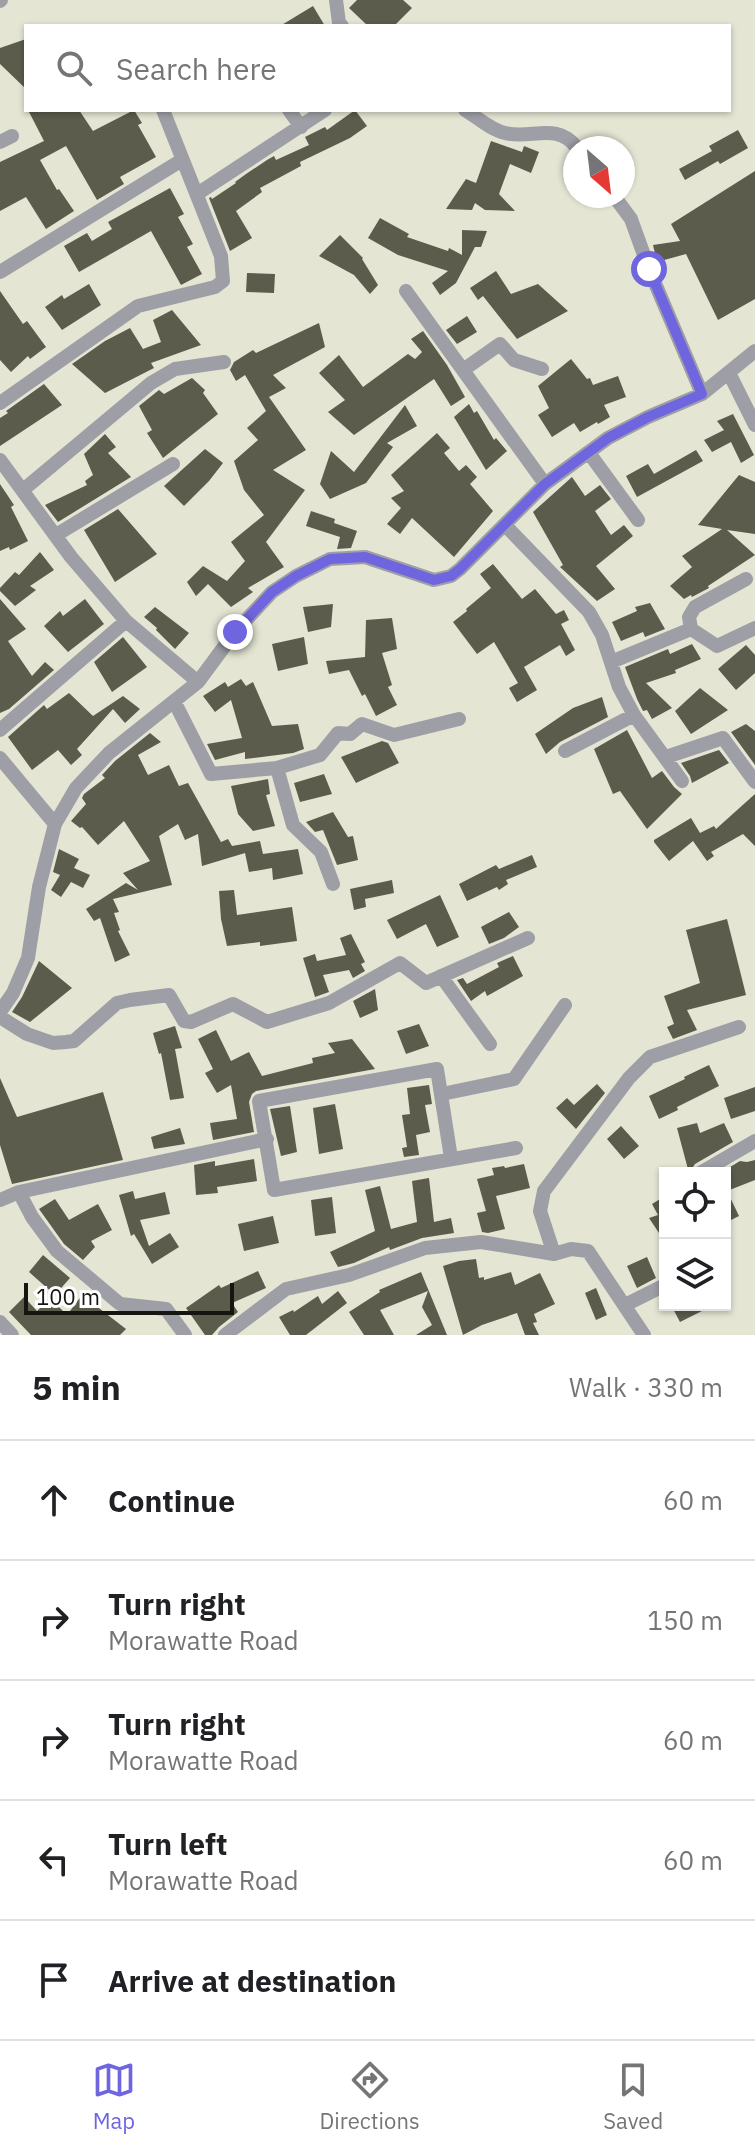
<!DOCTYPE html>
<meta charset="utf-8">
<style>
:root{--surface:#fff;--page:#f6f6f6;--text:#202124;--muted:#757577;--line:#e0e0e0;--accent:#6e65df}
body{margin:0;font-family:"IBM Plex Sans",sans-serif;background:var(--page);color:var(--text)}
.controls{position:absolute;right:24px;bottom:24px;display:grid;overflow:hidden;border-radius:0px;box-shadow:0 2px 6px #0004}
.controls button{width:72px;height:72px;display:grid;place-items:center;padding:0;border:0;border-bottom:2px solid var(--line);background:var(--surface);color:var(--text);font:40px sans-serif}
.compass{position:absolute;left:563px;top:136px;width:72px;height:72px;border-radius:50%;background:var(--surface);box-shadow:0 2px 6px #0004;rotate:152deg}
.scale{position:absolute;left:24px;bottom:20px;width:210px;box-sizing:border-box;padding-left:8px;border:4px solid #161610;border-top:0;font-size:22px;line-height:28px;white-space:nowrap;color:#161610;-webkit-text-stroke:6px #fff;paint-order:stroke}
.stop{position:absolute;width:24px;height:24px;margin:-18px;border:6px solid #6e65df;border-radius:50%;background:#fff}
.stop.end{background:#6e65df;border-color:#fff;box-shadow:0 2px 8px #0008}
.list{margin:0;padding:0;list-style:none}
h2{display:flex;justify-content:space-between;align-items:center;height:104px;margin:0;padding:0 32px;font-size:34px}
h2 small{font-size:26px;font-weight:400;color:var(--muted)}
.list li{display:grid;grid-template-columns:52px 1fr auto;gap:24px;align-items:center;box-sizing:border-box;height:120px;padding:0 32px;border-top:2px solid var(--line)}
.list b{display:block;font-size:30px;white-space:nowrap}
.list p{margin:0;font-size:26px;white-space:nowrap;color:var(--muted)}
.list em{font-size:26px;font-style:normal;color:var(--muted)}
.icon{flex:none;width:44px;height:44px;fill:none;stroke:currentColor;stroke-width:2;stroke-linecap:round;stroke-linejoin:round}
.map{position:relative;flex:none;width:755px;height:1335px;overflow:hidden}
.search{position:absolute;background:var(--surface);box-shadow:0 2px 6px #0004;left:24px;right:24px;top:24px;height:88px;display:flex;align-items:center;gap:20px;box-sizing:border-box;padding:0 28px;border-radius:0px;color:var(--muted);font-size:30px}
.sheet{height:704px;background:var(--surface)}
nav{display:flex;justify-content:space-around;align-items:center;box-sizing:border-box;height:112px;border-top:2px solid var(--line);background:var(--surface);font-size:22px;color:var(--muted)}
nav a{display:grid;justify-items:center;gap:4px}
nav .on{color:var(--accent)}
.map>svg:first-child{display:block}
.building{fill:#5b5c4c}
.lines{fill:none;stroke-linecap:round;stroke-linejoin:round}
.minor{stroke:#9e9ea6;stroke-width:14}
.route{stroke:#6e65df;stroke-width:10}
</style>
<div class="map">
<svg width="755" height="1335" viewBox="0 0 755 1335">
<rect width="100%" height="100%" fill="#e4e5d3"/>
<!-- building -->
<path class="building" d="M357,0H403L412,8L394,26H368L349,8Z
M313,6L325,26H280Z
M26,39V89L0,64V48Z
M28,110H79L93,131L134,110L142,123L138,125L156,157L120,177L124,184L97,200L66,146L40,160L57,190L59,189L74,211L46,229L26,197L0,211V162L44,141Z
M355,110L367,126L350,138L300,162L301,166L260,188L262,192L236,211L252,238L230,251L209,198L211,197L212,199L236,183L235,182L246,174L267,160L274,156L276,160L309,145L305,137L325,127L327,130Z
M738,130L748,148L720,164L718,161L685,180L679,169L712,151L709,146Z
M491,141L522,152L524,146L539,152L531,173L510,164L499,194L515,211L485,210L475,203L472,210L446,209L466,179L476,183Z
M755,171V299L718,320L686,254L657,262L653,245L680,241L671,224Z
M170,188L184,214L178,217L193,244L187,247L202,274L181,285L151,231L79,272L64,246L87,233L92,241L112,229L108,222Z
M380,218L409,234L407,237L448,251L449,248L462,255V230L487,231L481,247H475L456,283L440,295L432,283L448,271L398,255L368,238Z
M340,235L363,258L362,259L378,285L370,294L354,275L319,256Z
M496,271L511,294L538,284L568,311L517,339L483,296L478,300L470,288Z
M247,273L275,274L274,293L246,292Z
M89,284L101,305L62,330L45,307L62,295L64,299Z
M0,291L23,324L27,321L46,347L30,359L28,356L11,372L0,360Z
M172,310L201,345L151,363L154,368L105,393L72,364L105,341L130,328L143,349L161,342L153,320Z
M467,316L477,332L457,344L446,330Z
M319,323L325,347L273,375L286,388L269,397L306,450L273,470L305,490L266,542L284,567L248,588L253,592L231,607L208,584L196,596L187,582L203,566L227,581L245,561L231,542L264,515L244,490L234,461L258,440L247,428L266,411L245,375L236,381L230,370L234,362L253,350L256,353Z
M423,331L447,365L465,397L451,406L434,379L354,435L328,412L345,400L319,373L339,355L363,387L408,354L415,359L422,352L411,339Z
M571,359L587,379L590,378L593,385L618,376L626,397L604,405L610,417L598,424L597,422L580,432L574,423L552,437L538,415L549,408L538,386Z
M192,378L205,390L203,393L218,414L163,458L147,433L152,430L139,406L159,390L164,394Z
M44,384L62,405L0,446V418L8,413L6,411Z
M469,404L474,413L477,411L494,440L496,438L507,451L486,470L454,417Z
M405,405L417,426L387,443L393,447L366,483L330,499L320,484L331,451L354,472Z
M733,414L754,455L741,463L731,442L712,452L704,440L724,430L717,421Z
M437,433L450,448L444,453L459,471L466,465L477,477L470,484L493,511L454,557L412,518L400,534L387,524L401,508L391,498L404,491L391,475Z
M105,434L116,447L108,453L131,477L58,522L45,505L87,485L85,481L93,475L84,454Z
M205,449L223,463L209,481L184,506L164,486Z
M696,450L703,461L637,497L626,476L648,464L654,474Z
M739,475L755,482V534L727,530L755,555L708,586L709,588L692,597L691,595L684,599L670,586L692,567L682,556L722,529L698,525Z
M572,477L585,496L600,485L611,499L595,511L611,535L624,525L633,536L596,566L615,589L597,601L560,567L563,565L533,512Z
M0,484L14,505L11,507L28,541L10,550L9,547L0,551Z
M118,509L157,554L115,582L84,530Z
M311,511L335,519L334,523L357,531L351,548L337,549L340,537L306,526Z
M40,552L54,570L30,586L36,590L15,606L0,591V588L15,572L19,575Z
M493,564L522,599L535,589L556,614L564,610L569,620L561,624L575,650L566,656L560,645L524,667L537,690L517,702L509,688L518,683L494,642L477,654L453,622L467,611L466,609L491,588L480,574Z
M0,599L26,629L8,641L32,676L45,662L54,670L9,709L0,713Z
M85,599L104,624L68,652L44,626L60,611L63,616Z
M650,603L665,629L645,637L643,632L621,641L612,622L637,611L635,607Z
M333,604L331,627L308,632L303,607Z
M155,607L189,633L175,649L156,630L157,628L144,617Z
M392,618L397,649L382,653L392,685L388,687L397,705L376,716L365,694L362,696L349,670L329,674L326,661L365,657L366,620Z
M123,637L147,667L112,692L94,662Z
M304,637L308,664L278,671L272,644Z
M692,644L701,659L675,670L676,673L646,683L672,708L652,719L647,710L643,711L637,699L625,667L668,649L670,654Z
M746,645L755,655V673L736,690L718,669Z
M241,679L246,686L253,682L272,726L298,724L304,749L293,753L245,759V752L215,760L207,744L242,738L231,700L215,712L203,696L225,682L228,687Z
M700,688L728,710L691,734L675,711Z
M69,693L93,716L123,696L140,709L125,723L113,709L77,749L82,755L71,765L58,750L32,770L8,737L44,705L47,709Z
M602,697L608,717L560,742L546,754L535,734L573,708Z
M746,724L755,731V765L731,732Z
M627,730L652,778L662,771L674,787L682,794L647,829L620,791L613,794L594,749Z
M150,733L161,742L138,755L148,775L169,765L179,786L188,783L221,842L228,839L232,846L260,841L263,854L298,849L303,874L273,880L272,868L249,872L245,853L202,866L198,834L185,840L178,824L159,836L172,885L113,899L119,912L114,913L120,930L118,931L130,955L115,962L100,918L94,921L86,909L126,883L138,890L123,873L150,861L124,821L98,845L82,827L80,828L71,821L86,804L82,798L84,794L105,778L102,775L115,761Z
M382,741L388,743L399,763L356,783L341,757Z
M719,750L729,763L692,783L690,776L681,763Z
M324,774L332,794L300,802L294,783Z
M268,779L270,794L266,795L275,826L253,831L238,814L231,786Z
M755,794V846L743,834L711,852L714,856L707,861L693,841L669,861L654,842V840L691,818L700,833L714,826L716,829Z
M333,812L348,837L353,836L358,860L337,865L323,830L315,832L306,822Z
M59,849L79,859L74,868L90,875L83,888L71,882L61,897L51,890L60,875L53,872Z
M532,855L537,867L506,880L508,884L499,890L497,887L467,901L459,884L496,865L499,869Z
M392,880L394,893L365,899L366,907L354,910L350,889Z
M234,890L237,915L292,907L297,941L260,946V942L227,946L221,919L219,891Z
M440,895L459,937L437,947L426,924L397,939L387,920Z
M509,912L519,927L504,938L489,944L481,927Z
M727,919L746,995L687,1010L697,1030L673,1039L667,1027L674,1024L664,996L700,983L686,930Z
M351,934L365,962L361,964L365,971L353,978L349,970L323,975L329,992L315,997L303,958L315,954L317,961L346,955L340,938Z
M513,956L523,976L487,996L485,991L471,1001L457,980L463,978L467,984L499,967L497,963Z
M39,961L72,988L30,1022L12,1012L22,997Z
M375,989L378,1010L360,1018L353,1001Z
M419,1024L429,1046L406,1054L397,1031Z
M175,1026L182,1048L175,1049L184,1098L170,1100L161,1053L159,1054L153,1033Z
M216,1030L231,1061L249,1052L262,1076L313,1063L312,1058L335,1053L328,1043L352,1039L375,1069L256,1091L252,1094L249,1102L254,1132L213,1140L210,1123L237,1119L231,1085L217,1093L205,1073L213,1069L198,1039Z
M709,1065L719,1086L677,1107L678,1110L659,1119L649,1096L685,1079L684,1077Z
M0,1078L17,1117L103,1092L123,1160L12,1184L0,1145Z
M597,1084L605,1093L576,1129L556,1108L567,1098L574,1105Z
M429,1085L432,1104L425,1105L430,1132L416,1135L419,1155L404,1157L402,1148L407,1147L402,1115L410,1114L407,1088Z
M755,1087V1111L731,1119L724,1098Z
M335,1104L343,1149L319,1154L313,1108Z
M290,1106L297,1152L281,1156L270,1109Z
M697,1123L700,1133L724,1123L733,1142L695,1164L689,1173L677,1128Z
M621,1126L639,1146L624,1159L607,1139Z
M180,1128L185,1144L154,1149L151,1137Z
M254,1159L257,1181L217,1187L218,1193L196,1195L194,1165L215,1161V1166Z
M755,1160V1180L727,1191L739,1216L725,1223V1173H720L740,1161L747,1162Z
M524,1164L530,1188L496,1196L505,1229L488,1233L482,1232L477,1213L486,1211L477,1179L494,1175L492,1168L504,1166L505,1168Z
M429,1178L434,1222L451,1218L454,1233L422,1238L390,1250L389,1247L354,1263L338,1267L330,1252L375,1231L365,1190L380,1186L391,1229L417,1222L412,1181Z
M133,1191L135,1199L165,1192L170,1214L140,1220L149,1246L170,1233L179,1247L152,1264L134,1234L131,1236L119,1195Z
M665,1196V1242L649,1218L658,1215L652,1204Z
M332,1197L336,1233L315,1236L311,1200Z
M55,1199L69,1220L98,1204L112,1230L91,1241L95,1247L83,1260L64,1244L39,1209Z
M273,1216L279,1243L244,1251L238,1224Z
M43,1255L70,1278L55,1295L29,1272Z
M647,1257L656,1278L637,1288L627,1266Z
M476,1259L479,1278L484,1277V1280L511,1272L515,1285L540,1273L555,1304L534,1314L537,1322L533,1323L539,1335H525L517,1313L482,1325L463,1335L443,1266L459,1261Z
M258,1271L266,1288L232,1303L238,1312L219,1327L212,1335H205L186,1308L219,1285L221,1288Z
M421,1272L447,1335H416L432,1325L422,1307L428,1291L380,1310L394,1335H364L349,1312L380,1292L379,1290Z
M596,1288L607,1315L596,1320L585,1293Z
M338,1291L347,1303L306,1335H290L279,1317L293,1310L294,1312L318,1296L322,1304Z
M82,1295L126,1329L120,1335H31L9,1312L24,1297L37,1311L50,1298L67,1315Z
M671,1305H714L680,1322Z"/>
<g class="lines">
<!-- minor -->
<path class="minor" d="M336,0L339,23L342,26
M0,1L1,0
M289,110L301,127
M465,110C477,117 491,130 505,133C531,140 557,121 577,148
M0,142L12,136
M197,194L325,110
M614,196L631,219L649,269L702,394
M0,272L182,160
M406,291L545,484
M463,370L500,344L514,360L542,369
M729,373L755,425
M0,403L138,306L215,287L223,281L221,256L163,110
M589,453L638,520
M0,460L71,557L126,621L198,682
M23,490L151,383L175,369L224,362
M505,525L589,612L602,635L619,687L634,715L682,781
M56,535L173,464
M746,579L695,607L689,617L691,629L717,646L755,628
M611,662L691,629
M174,701L211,774L277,768L293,825L321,852L333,884
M0,730L126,621
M565,751L634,715
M666,757L723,738L755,782
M0,758L55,824
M277,768L320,755L338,733L350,734L362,724L394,735L459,719
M441,976L490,1044
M0,1012L13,993L28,958L39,887L55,824L76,788L109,753L198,682L235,632L272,592L296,576L330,559L365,557L434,580L451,576L460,569L545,484L608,438L648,417L702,394L755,351
M0,1017L27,1034L53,1043L66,1042L74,1041L117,1003L130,1000L169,995L184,1021L191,1022L233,1004L267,1022L329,1003L400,963L426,983L528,938
M442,1094L514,1079L565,1005
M451,1158L437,1069L259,1101L274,1190L516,1148
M700,1173L755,1141
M19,1192L32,1217L57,1251L120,1304L166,1309L185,1335
M0,1200L19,1192L267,1139
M554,1254L540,1211L544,1191L629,1078L650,1057L739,1027
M625,1305L665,1285
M0,1322L12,1335
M225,1335L286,1289L349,1275L425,1248L481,1242L554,1254L571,1249L588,1251L644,1335"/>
</g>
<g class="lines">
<!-- route -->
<path class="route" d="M235,632L272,592L296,576L330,559L365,557L434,580L451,576L460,569L545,484L608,438L648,417L702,394L649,269"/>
</g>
</svg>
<div class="controls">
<button><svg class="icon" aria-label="locate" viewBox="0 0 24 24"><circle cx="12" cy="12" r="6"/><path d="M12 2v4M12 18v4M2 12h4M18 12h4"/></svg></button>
<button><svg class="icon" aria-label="layers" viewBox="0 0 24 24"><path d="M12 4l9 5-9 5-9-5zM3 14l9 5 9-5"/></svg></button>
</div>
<svg class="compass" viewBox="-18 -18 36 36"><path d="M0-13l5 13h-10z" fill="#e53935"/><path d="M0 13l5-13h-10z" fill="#757577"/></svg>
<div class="scale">100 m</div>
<div class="stop" style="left:649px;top:269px"></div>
<div class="stop end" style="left:235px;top:632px"></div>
<div class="search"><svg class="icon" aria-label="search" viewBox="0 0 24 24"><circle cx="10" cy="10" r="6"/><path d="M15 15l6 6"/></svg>Search here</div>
</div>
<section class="sheet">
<h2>5 min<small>Walk · 330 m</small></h2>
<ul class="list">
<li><svg class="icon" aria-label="ahead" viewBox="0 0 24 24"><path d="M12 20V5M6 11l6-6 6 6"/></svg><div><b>Continue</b></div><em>60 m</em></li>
<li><svg class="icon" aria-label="right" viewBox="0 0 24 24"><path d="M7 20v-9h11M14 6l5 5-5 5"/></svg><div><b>Turn right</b><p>Morawatte Road</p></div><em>150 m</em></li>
<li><svg class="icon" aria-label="right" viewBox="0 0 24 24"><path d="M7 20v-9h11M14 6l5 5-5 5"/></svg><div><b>Turn right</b><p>Morawatte Road</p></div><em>60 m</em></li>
<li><svg class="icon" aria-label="left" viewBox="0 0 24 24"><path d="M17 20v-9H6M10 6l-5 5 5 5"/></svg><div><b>Turn left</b><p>Morawatte Road</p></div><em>60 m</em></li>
<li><svg class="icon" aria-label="arrive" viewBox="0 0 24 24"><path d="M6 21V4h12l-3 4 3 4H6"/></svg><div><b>Arrive at destination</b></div></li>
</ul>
</section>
<nav>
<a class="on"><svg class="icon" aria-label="map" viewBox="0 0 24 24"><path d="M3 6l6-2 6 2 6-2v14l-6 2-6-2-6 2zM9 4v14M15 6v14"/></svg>Map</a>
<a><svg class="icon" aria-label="directions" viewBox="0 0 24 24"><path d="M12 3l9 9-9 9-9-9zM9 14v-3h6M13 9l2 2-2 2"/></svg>Directions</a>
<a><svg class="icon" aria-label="saved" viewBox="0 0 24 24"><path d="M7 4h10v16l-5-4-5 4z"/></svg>Saved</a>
</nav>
